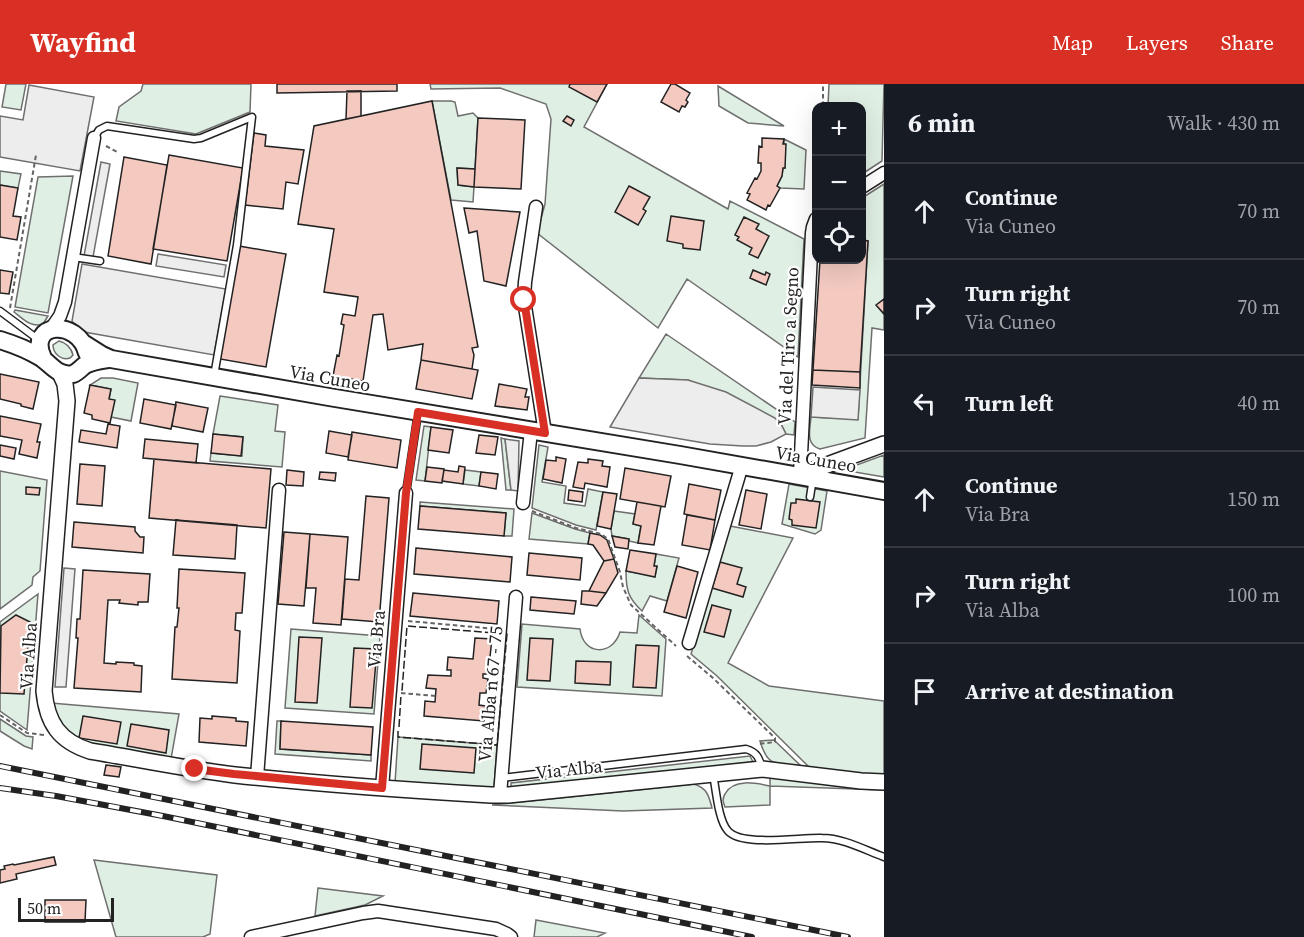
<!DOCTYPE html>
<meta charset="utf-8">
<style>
:root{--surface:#171b24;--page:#20242c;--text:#f1f3f6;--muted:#9ea1a6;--line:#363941;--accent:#d93025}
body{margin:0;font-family:"Source Serif 4",serif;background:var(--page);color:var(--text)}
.controls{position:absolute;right:18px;top:18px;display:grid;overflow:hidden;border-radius:12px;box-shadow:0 6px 24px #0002}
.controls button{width:54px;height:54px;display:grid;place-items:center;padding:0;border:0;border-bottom:2px solid var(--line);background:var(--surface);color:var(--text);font:30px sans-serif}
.scale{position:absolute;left:18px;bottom:15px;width:96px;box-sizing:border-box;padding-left:6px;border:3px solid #222;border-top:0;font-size:16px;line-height:21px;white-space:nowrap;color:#222;-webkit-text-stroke:4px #fff;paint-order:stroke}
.stop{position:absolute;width:18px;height:18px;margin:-14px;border:4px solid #d93025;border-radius:50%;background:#fff}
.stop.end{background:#d93025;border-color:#fff;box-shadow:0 2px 6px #0008}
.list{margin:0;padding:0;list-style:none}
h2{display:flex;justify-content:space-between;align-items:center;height:78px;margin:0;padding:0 24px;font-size:26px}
h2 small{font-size:20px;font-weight:400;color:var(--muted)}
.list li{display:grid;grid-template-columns:39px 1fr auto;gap:18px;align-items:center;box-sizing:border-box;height:96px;padding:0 24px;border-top:2px solid var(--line)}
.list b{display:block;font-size:22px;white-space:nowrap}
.list p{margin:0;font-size:20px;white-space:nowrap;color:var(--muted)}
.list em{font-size:20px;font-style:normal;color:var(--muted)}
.icon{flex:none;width:33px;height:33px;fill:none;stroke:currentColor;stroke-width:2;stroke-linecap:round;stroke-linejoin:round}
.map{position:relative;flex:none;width:884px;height:853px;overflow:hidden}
header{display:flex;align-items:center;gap:36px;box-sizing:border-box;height:84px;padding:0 30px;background:var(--accent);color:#fff}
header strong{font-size:28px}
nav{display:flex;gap:33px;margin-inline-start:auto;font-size:21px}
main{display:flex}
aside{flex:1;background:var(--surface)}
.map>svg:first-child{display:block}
.green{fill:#e0efe3;stroke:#6f6f6f;stroke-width:1.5}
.parking{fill:#ededed;stroke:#6f6f6f;stroke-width:1.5}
.building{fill:#f3c9c0;stroke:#222;stroke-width:1.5}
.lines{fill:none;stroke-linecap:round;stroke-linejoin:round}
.service-casing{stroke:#222;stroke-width:9}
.minor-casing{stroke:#222;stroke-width:15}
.tertiary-casing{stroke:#222;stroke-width:18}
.secondary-casing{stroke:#222;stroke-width:20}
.path{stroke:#646464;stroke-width:2;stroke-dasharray:4.5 3;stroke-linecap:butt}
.service{stroke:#fff;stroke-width:6}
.minor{stroke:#fff;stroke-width:12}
.tertiary{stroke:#fff;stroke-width:15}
.secondary{stroke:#fff;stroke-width:16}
.rail-casing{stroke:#222;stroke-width:6}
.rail{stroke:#fff;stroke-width:4;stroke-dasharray:11;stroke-linecap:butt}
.fence{stroke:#222;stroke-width:1.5;stroke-dasharray:8 3;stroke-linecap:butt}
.route{stroke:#d93025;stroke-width:8}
.labels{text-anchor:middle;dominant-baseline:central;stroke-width:4.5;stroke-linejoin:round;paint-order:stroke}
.street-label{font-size:18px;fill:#222;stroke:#fff}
</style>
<header>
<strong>Wayfind</strong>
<nav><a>Map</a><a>Layers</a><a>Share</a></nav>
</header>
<main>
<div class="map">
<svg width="884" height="853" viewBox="0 0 884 853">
<rect width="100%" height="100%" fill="#fff"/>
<!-- green -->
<path class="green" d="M6,0H26L21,26L2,23Z
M143,0H251L250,28L196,50L116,37L119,23L141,7Z
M430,0H607L584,43L728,125L730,117L804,155L798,273L687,195L658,244L537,149L545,120L551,35L546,20L500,4L431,5Z
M829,0H884L882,77L862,90V22H828Z
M718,2L784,42L748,39L719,22Z
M432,17H451L455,18L458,32L473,29L478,34L475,85L457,84L458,101L474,103L473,118L451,116Z
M784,55L806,66L804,105L780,104L777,102L782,92L783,84H785Z
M0,87L21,90L18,104L0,101Z
M73,92L48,229L15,223L38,93Z
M884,100V246L872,244L865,354L820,365C805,360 810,346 811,333L858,335L868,157L862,156V114Z
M15,226L48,232L43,240C31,244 23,235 14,228Z
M666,250L795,338L794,351L786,350L782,342L688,296L639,294Z
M59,257C67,259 71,263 73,271L70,274C62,277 53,270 53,261Z
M101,294H113L138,299L131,337L111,333L109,315L111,305L90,301Z
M220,312L278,321L275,347L285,348L282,383L210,377L211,369L242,372L243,353L213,350Z
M424,342L431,343L425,397L416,396Z
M501,354L505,355L511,406H506Z
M539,361L548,363L542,398L566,402L564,419L585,422L588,405L603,408L596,446L576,441L532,424Z
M884,371V393L843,386Z
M465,386L481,388L479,402L463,400Z
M0,387L47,396L40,487L33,493L32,501L0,525Z
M789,400L827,407L821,446L815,450L782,440Z
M420,418L514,425L512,452H504L506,429L420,422Z
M614,427L635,430L633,440L641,442L638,459L629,457V455L612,452L611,445Z
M532,429L575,445L590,449L588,460L529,455Z
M730,442L793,454L728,579L769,602L884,617V690H862L809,683L717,592L691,570Z
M656,470L679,474L667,517L650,512L642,527C628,514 626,506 626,487L655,492L657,483L654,482Z
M38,510L27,646L0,627V538Z
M639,531L666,555L662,612L517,603L522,540L580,545C583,571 612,573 620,548L637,549Z
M291,545L380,552L374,630L285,624Z
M51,619L179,630L171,675L88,660L64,646Z
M0,635L26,652L33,653L32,665L24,662L0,647Z
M277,637H281L280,665L371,671V677L275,670Z
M398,653L497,661L494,704L395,699Z
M774,656L801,682C776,679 768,684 760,657Z
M750,672L753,678L511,704V699Z
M770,692L786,694L884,706L770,702V721L725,723C723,718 722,715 725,710C733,694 756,699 770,702Z
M694,700C707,704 709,712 712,724L623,727L492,721Z
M94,776L217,791L210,850L203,853H116Z
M318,804L383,812L365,821L315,832Z
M536,836L605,849L597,853H534Z"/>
<!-- parking -->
<path class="parking" d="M29,1L94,13L80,87L0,73V32L23,36Z
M101,78L110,80L93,173L84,172Z
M158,170L226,181L224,193L156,182Z
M82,180L226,205L214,271L84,248L76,242L72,237Z
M639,294L688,296L726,308L775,334L782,342L786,350L771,358L756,362H743L710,360L610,343Z
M813,303L860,306L858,336L811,333Z
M505,355L519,357L518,407L511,406Z
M64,484L75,485L66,603H55Z"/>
<!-- building -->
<path class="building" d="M277,0H397V7L277,9Z
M570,0H607L597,18L569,3Z
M671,0H675L690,9L686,16L688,18L685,23L682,22L679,28L661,18Z
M347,7H361V32L346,35Z
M432,17L478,263L472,264L474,271L472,285L421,276L423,260L388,266L383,230L373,231L363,297L333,292L337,271L339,272L344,241L341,240L343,230L355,232L358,213L324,208L334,145L298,140L314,42Z
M567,32L574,36L571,42L563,37Z
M478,34L525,36L521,105L474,103Z
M254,49L266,51L265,62L304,66L298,100L286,98L283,125L245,121Z
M762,54L784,55L783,60H786L785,84H783L782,92L777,102L780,104L770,122L768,121L766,126L747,116L750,110L747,109L755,94L757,95L761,87V79H758L759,62L762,63Z
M169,71L243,84L227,177L153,165Z
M124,73L167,81L151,180L108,172Z
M457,84L475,85L474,103L458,101Z
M0,101L18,104L13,132L21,133L17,156L0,153Z
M629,102L650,113L643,125L646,127L638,141L615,128Z
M464,124L520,128L506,202L484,197L477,147L469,149Z
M671,132L704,137L700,166L683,164V160L667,157Z
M744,133L759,140L756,145L769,152L758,174L749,170L752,164L737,156L739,153L735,151Z
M862,156L868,157L860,288L813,286L820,176H862Z
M239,162L286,170L266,283L220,275Z
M0,186L13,188L9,210L0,209Z
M753,186L765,191L766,188L770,190L766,201L750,194Z
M884,215V230L876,221Z
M421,276L478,286L472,315L416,305Z
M813,286L860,288V304L812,301Z
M0,290L39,298L33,325L21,322V320L0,315Z
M499,300L527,305L525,313H529L527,326L495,322Z
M90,301L111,305L109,315L115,316L110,339L92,335V331L84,329Z
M144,315L176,321L171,345L140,339Z
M176,318L208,324L203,348L172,342Z
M0,332L41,340L37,358H40L37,374L19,370L22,356L0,352Z
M108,340L120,342L117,364L79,358L81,346L106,350Z
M431,343L453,346L449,369L428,366Z
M329,347L352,351L348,373L326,369Z
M352,348L401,356L397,384L348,376Z
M213,350L243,353L241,372L211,369Z
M479,351L498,353L495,371L476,369Z
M145,355L198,360L196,379L143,374Z
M0,361L16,364L14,375L0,372Z
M556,373L566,375L562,399L543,395L546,376L556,377Z
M154,375L271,385L266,444L149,434Z
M588,375L603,377L602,382L610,383L607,403L585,399L584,405L573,403L578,378L588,379Z
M80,380L105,382L102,422L77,420Z
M459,382L465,383L463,400L442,397L444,386L458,388Z
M427,383L444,385L442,399L425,397Z
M625,384L671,392L665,423L620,415Z
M287,386L304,388L303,402L286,401Z
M320,388L336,389L335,397L319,395Z
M481,388L498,390L496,405L479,402Z
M689,400L721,406L715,436L684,430Z
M26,403L40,404L39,411L26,410Z
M569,406L583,408L582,418L568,416Z
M746,406L767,410L761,445L739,441Z
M603,408L617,410L611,445L597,442Z
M366,412L389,414L379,538L342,535L345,495L359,496Z
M796,415L820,418L816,444L792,441V436L789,435L791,419H796Z
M637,418L661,422L654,461L638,459L641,442L633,440Z
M420,422L506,429L504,452L418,445Z
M687,431L715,436L710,466L682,461Z
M176,436L237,441L235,475L173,471Z
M74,438L135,443V447L140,453H144L143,469L72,463Z
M284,448L310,450L304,522L278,520Z
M590,449L600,451L607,456L614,475L604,477L593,461L588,460Z
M310,450L348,453L341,541L313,539L316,504H306Z
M612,452L629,455L628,465L615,463Z
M416,464L512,473L510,498L414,490Z
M630,466L656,470L654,482H657L655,493L626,487Z
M529,469L582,474L580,496L527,491Z
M614,475L618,489L606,509L589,507L604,477Z
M720,478L742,484L737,500L746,503L743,513L712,504Z
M677,482L698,488L686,534L664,528Z
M179,485L245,489L242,529H236L235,546L240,547L237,599L172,595L175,543H177L179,524H177Z
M83,486L150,490L148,518H138V521L119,519L120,516H108L104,579L116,580V578L134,579V581L142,582L141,608L74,604L78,554H76L77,535H80Z
M582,507H589L606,509L597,522L581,520Z
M413,509L499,517L497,540L410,532Z
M531,513L576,517L574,530L530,526Z
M712,521L731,526L724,553L704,548Z
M16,531L30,538L24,610L0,609L1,542Z
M299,553L322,554L317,619L295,618Z
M475,554L492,555L488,590H483V594L488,595L486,609H480L479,621L485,622L484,637L424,632L425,617L435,618L436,605L426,604L428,591L451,592V586H447L448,573L473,575Z
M530,554L553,555L550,597L527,596Z
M636,561L659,562L656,604L633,603Z
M354,564L377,565L372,624L350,623Z
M576,577L611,578L610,601L575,599Z
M83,632L121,638L117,660L79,654Z
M212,632L236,634V637L248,638L246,662L199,658L200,634L212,635Z
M281,637L373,643L371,671L280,665Z
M131,640L169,646L166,669L127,662Z
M422,660L476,664L474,689L420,685Z
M106,681L121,683L119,693L104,691Z
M54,773L56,781L16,790L17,795L0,799V786L5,785L4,782L13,780L14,781Z
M45,816H86L85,838H45Z"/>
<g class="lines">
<defs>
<path id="service" d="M94,54L99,46L107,42L194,55L201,54L252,33L237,161L214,292
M73,173L100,177
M0,227L35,253
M406,409L418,329
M810,413L813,394
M713,690C716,705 718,736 728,747C742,763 801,753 822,754C843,754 865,766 884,773
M501,694L746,665C757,668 759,674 762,684"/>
<path id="minor" d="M862,103L884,89
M536,123L525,198L524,216L545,349
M51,245L60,232L65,218L94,54
M800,391L812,149L813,143L816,135
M523,419L531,347
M689,559L742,381
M257,693L279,406
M382,704L406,409
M500,711L516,513
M251,853L363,829L378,827L496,845L507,850L511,853"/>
<path id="tertiary" d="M60,289L65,300L67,317L44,607C47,639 59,657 90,667C138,675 186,685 235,691C320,700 405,706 491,711H508L762,685L861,697L884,698
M800,391L884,360"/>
<path id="secondary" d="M0,256C13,260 28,266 40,273C51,280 58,293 73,290C78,288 81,284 85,281C92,277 101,276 108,275
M83,259L102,271L111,275L329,313L680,371L884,407
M43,274C26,238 78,234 87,269"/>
</defs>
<!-- service casing -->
<use href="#service" class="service-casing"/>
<!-- minor casing -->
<use href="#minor" class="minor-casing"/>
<!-- tertiary casing -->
<use href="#tertiary" class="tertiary-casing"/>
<!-- secondary casing -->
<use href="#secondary" class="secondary-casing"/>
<!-- path -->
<path class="path" d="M823,22V0
M106,62L119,69
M10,224L36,71
M532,427L576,444L601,450L608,455L620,488L623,503L631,521L676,562
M408,537L496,545
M687,572L713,594L775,654V658L758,660
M401,609L436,612
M0,631L27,649L44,651"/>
<!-- service -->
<use href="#service" class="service"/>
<!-- minor -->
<use href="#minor" class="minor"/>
<!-- tertiary -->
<use href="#tertiary" class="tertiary"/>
<!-- secondary -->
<use href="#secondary" class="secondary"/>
<defs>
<path id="rail" d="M0,682L848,853
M0,704L56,712L163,732L752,853"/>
</defs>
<!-- rail casing -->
<use href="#rail" class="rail-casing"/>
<!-- rail -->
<use href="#rail" class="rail"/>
<!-- fence -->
<path class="fence" d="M399,643L401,611
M398,647V653L497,661L507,550L407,542L402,607"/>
</g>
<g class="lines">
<!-- route -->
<path class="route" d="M195,685L234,690L382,704L406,409L418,328L545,349L524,216"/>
</g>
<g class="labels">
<!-- street labels -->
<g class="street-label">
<text transform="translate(788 262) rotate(-87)">Via del Tiro a Segno</text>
<text transform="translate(330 294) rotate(10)">Via Cuneo</text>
<text transform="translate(816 375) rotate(10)">Via Cuneo</text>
<text transform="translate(376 555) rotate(-85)">Via Bra</text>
<text transform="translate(28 572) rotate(-86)">Via Alba</text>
<text transform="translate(490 610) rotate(-85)">Via Alba n 67 - 75</text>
<text transform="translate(569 685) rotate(-6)">Via Alba</text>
</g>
</g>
</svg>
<div class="controls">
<button>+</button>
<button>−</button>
<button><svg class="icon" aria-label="locate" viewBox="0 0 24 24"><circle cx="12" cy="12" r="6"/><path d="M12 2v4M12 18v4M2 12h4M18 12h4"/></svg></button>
</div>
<div class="scale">50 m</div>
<div class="stop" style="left:524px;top:216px"></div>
<div class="stop end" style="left:195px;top:685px"></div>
</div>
<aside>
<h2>6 min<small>Walk · 430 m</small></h2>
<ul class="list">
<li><svg class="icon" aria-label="ahead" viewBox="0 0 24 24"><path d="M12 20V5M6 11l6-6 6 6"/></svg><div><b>Continue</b><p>Via Cuneo</p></div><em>70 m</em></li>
<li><svg class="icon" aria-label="right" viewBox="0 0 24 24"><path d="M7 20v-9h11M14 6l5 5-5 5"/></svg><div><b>Turn right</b><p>Via Cuneo</p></div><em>70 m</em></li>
<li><svg class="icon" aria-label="left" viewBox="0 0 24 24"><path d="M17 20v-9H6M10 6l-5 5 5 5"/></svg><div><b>Turn left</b></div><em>40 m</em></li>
<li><svg class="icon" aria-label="ahead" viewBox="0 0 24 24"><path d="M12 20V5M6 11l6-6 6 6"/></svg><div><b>Continue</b><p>Via Bra</p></div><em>150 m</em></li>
<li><svg class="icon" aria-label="right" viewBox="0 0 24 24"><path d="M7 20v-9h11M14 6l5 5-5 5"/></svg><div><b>Turn right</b><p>Via Alba</p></div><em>100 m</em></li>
<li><svg class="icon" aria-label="arrive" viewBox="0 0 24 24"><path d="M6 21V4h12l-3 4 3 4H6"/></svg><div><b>Arrive at destination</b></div></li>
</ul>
</aside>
</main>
